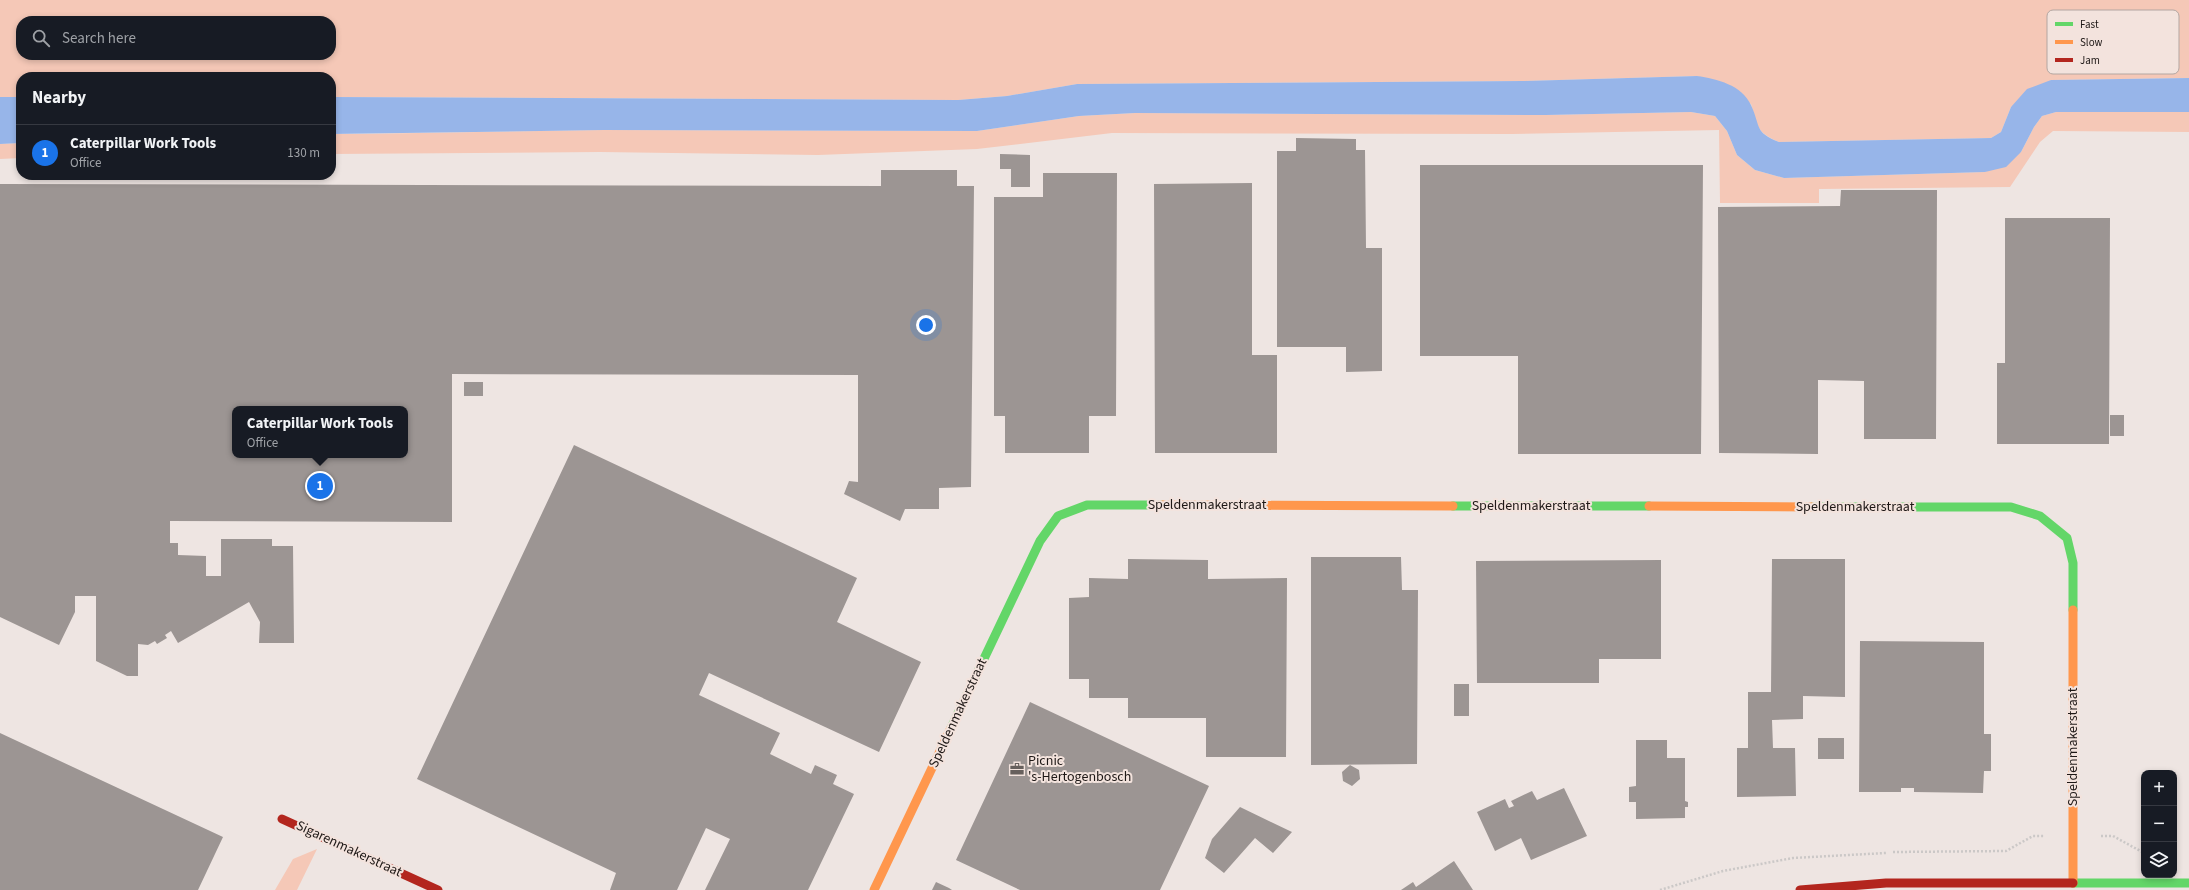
<!DOCTYPE html>
<meta charset="utf-8">
<style>
:root{--surface:#171b24;--page:#20242c;--text:#f1f3f6;--muted:#9ea1a6;--line:#363941;--accent:#1a73e8}
body{margin:0;font-family:"Source Sans 3",sans-serif;background:var(--page);color:var(--text)}
.controls{position:absolute;right:12px;bottom:12px;display:grid;overflow:hidden;border-radius:8px;box-shadow:0 2px 6px #0003}
.controls button{width:36px;height:36px;display:grid;place-items:center;padding:0;border:0;border-bottom:1px solid var(--line);background:var(--surface);color:var(--text);font:20px sans-serif}
.you{position:absolute;left:926px;top:325px;width:14px;height:14px;margin:-10px;border:3px solid #fff;border-radius:50%;background:#1a73e8;box-shadow:0 0 0 6px #1a73e833}
.badge{display:grid;place-items:center;width:26px;height:26px;border-radius:50%;background:var(--accent);color:#fff;font-size:13px;font-weight:700}
.pin{position:absolute;translate:-50% -50%;border:2px solid #fff;box-shadow:0 1px 4px #0006}
.popup{position:absolute;left:232px;top:406px;width:176px;height:52px;box-sizing:border-box;display:grid;place-content:center;border-radius:8px;background:var(--surface);filter:drop-shadow(0 1px 3px #0005);font-size:13px;white-space:nowrap;color:var(--muted)}
.popup b{font-size:15px;color:var(--text)}
.popup::after{content:'';position:absolute;left:50%;top:100%;margin-left:-8px;border:8px solid transparent;border-top-color:var(--surface)}
.list{margin:0;padding:0;list-style:none}
h2{display:flex;justify-content:space-between;align-items:center;height:52px;margin:0;padding:0 16px;font-size:17px}
h2 small{font-size:13px;font-weight:400;color:var(--muted)}
.list li{display:grid;grid-template-columns:26px 1fr auto;gap:12px;align-items:center;box-sizing:border-box;height:56px;padding:0 16px;border-top:1px solid var(--line)}
.list b{display:block;font-size:15px;white-space:nowrap}
.list p{margin:0;font-size:13px;white-space:nowrap;color:var(--muted)}
.list em{font-size:13px;font-style:normal;color:var(--muted)}
.icon{flex:none;width:22px;height:22px;fill:none;stroke:currentColor;stroke-width:2;stroke-linecap:round;stroke-linejoin:round}
.map{position:relative;flex:none;width:2189px;height:890px;overflow:hidden}
.search{position:absolute;background:var(--surface);box-shadow:0 2px 6px #0003;left:16px;top:16px;width:320px;height:44px;display:flex;align-items:center;gap:10px;box-sizing:border-box;padding:0 14px;border-radius:16px;color:var(--muted);font-size:15px}
.panel{position:absolute;background:var(--surface);box-shadow:0 2px 6px #0003;left:16px;top:72px;width:320px;height:108px;border-radius:16px}
.map>svg:first-child{display:block}
.green{fill:#f5c8b7;fill-rule:evenodd}
.water{fill:#97b5e9}
.building{fill:#9c9593;fill-rule:evenodd}
.lines{fill:none;stroke-linecap:round;stroke-linejoin:round}
.path{stroke:#cbc8c7;stroke-width:2.5;stroke-dasharray:2 2;stroke-linecap:butt}
.fast{stroke:#63d668;stroke-width:9}
.slow{stroke:#ff974d;stroke-width:9}
.jam{stroke:#b3261e;stroke-width:9}
.labels{text-anchor:middle;dominant-baseline:central;stroke-width:4;stroke-linejoin:round;paint-order:stroke}
.street-label{font-size:14px;fill:#1e1816;stroke:#f3e3dd}
.poi-label{font-size:14px;fill:#1e1816;stroke:#f3e3dd;text-anchor:start}
.key{fill:#f3e3dd;stroke:#b3a6a1;stroke-width:1}
.key-label{font-size:11px;fill:#1e1816}
</style>
<div class="map">
<svg width="2189" height="890" viewBox="0 0 2189 890">
<rect width="100%" height="100%" fill="#eee5e2"/>
<!-- green -->
<path class="green" d="M0,0H2189V78L2051,80L2011,107L2001,132L1991,138L1779,142C1756,132 1758,127 1751,104L1697,76L1523,81L1077,84L1007,96L958,100L331,97V77H21V97H0ZM21,21H331V55H21Z
M1691,112L1715,116L1727,131L1737,155L1755,170L1784,178L1985,172L2021,152L2034,127L2042,116L2056,112H2189V132L2053,131L2040,142L2010,187L1819,189V203H1720L1719,130L1512,134L1112,133L977,149L818,155L600,152L331,154V134H357L604,130L977,131L1079,116L1135,113L1546,115Z
M21,143V158L0,159V144Z
M317,849L297,890H275L293,859Z"/>
<!-- water -->
<path class="water" d="M1697,76C1717,79 1742,85 1751,105C1761,127 1754,132 1779,142L1991,138L2001,132L2011,107L2027,89L2051,80L2189,78V112H2056L2042,116L2034,127L2021,152L2006,167L1985,172L1784,178L1755,170L1737,155L1727,131L1715,116L1691,112L1546,115L1135,113L1079,116L977,131L604,130L331,134V97L958,100L1007,96L1077,84L1523,81Z
M0,97H21V143L0,144Z"/>
<!-- building -->
<path class="building" d="M1296,138L1356,139V150H1365L1366,248H1382V371L1346,372V347H1277V151H1296Z
M1000,154L1030,155V187H1011V169H1000Z
M1420,165H1703L1701,454H1518V356H1420Z
M881,170H957V186H974L971,487L939,488V509H905L900,521L844,494L849,481L858,482V375L452,374V522L170,521V543H178V555L206,556V576H221V539H272V546H293L294,643H259L260,622L249,602L178,643L171,631L165,635L167,638L157,644L155,641L148,645L138,644V676H127L96,661V596H75V612L59,645L0,617V184L881,186ZM235,409H405V455H235Z
M1043,173H1117L1116,416H1089V453H1005V416H994V197H1043Z
M1252,183V355H1277V453H1155L1154,184Z
M1841,190H1937L1936,439H1864V381L1818,380V454L1719,453L1718,207L1840,206Z
M2005,218H2110L2109,444H1997V363H2005Z
M464,382H483V396H464Z
M2110,415H2124V436H2110Z
M574,445L857,578L837,622L921,662L879,752L709,673L699,695L780,733L770,754L811,774L815,765L837,775L833,784L854,794L808,890H705L730,839L706,828L677,890H610L616,873L417,779Z
M1311,557H1401L1402,590H1418L1417,764L1311,765Z
M1128,559L1208,560V579L1287,578L1286,757H1206V718H1128V698H1089V679H1069V598L1089,597V578L1128,579Z
M1772,559H1845V697L1803,696V719L1772,720L1773,748H1795L1796,796L1737,797V748H1748V692H1771Z
M1661,560V659H1599V683H1477L1476,561Z
M1860,641L1984,642V734H1991V771H1984L1983,793L1914,792V788H1901V792H1859Z
M1454,684H1469V716H1454Z
M1030,702L1209,786L1160,890H1020L956,860Z
M0,733L223,837L198,890H0Z
M1818,738H1844V759H1818Z
M1636,740H1667V758H1685V801L1688,802V807H1685V818L1636,819V802H1629V787L1636,786Z
M1350,765L1359,770L1360,779L1352,786L1343,781L1342,772Z
M1564,788L1587,836L1531,860L1521,838L1495,851L1477,812L1505,799L1509,808L1514,806L1511,801L1532,791L1537,800Z
M1240,807L1292,832L1273,853L1255,838L1224,873L1205,858L1212,839Z
M1454,861L1473,890H1401L1413,882L1416,887Z
M936,882L949,888L952,890H932Z"/>
<g class="lines">
<!-- path -->
<path class="path" d="M2101,836H2113L2144,853
M1893,852L2006,851L2033,836H2044
M1660,890L1723,871L1793,858L1886,853"/>
<!-- fast -->
<path class="fast" d="M1453,506H1649
M1813,507H2011L2040,516L2067,538L2073,563V610
M951,728L1040,541L1058,516L1087,505H1161
M2073,883H2189"/>
<!-- slow -->
<path class="slow" d="M1161,505L1453,506
M1649,506L1813,507
M2073,610V883
M874,890L951,728"/>
<!-- jam -->
<path class="jam" d="M282,819L438,890
M1800,890L1886,883H2073"/>
</g>
<!-- icons -->
<defs>
<symbol id="office-bare" viewBox="-9 -9 18 18"><path d="M-6-3h4V-5.5h4V-3h4V5H-6ZM-1-4.5V-3h2v-1.5ZM-6 0V1H6V0Z" fill="#67605d" stroke="#f3e3dd" stroke-width="2.5" paint-order="stroke"/></symbol>
</defs>
<g fill-rule="evenodd">
<use href="#office-bare" x="1007" y="759" width="20" height="20"/>
</g>
<g class="labels">
<!-- street labels -->
<g class="street-label">
<text x="1207" y="505">Speldenmakerstraat</text>
<text x="1531" y="506">Speldenmakerstraat</text>
<text x="1855" y="507">Speldenmakerstraat</text>
<text transform="translate(958 713) rotate(-65)">Speldenmakerstraat</text>
<text transform="translate(2073 747) rotate(-90)">Speldenmakerstraat</text>
<text transform="translate(349 849) rotate(25)">Sigarenmakerstraat</text>
</g>
<!-- poi labels -->
<g class="poi-label">
<text x="1028" y="761">Picnic<tspan x="1028" dy="16">'s-Hertogenbosch</tspan></text>
</g>
</g>
<!-- legend -->
<rect x="2047" y="10" width="132" height="64" rx="6" class="key"/>
<rect x="2055" y="22" width="18" height="4" fill="#63d668"/>
<rect x="2055" y="40" width="18" height="4" fill="#ff974d"/>
<rect x="2055" y="58" width="18" height="4" fill="#b3261e"/>
<g class="key-label">
<text x="2080" y="28">Fast</text>
<text x="2080" y="46">Slow</text>
<text x="2080" y="64">Jam</text>
</g>
</svg>
<div class="controls">
<button>+</button>
<button>−</button>
<button><svg class="icon" aria-label="layers" viewBox="0 0 24 24"><path d="M12 4l9 5-9 5-9-5zM3 14l9 5 9-5"/></svg></button>
</div>
<div class="you"></div>
<div class="pin badge" style="left:320px;top:486px">1</div>
<div class="popup"><b>Caterpillar Work Tools</b>Office</div>
<div class="search"><svg class="icon" aria-label="search" viewBox="0 0 24 24"><circle cx="10" cy="10" r="6"/><path d="M15 15l6 6"/></svg>Search here</div>
<section class="panel">
<h2>Nearby<small></small></h2>
<ul class="list">
<li><span class="badge">1</span><div><b>Caterpillar Work Tools</b><p>Office</p></div><em>130 m</em></li>
</ul>
</section>
</div>
